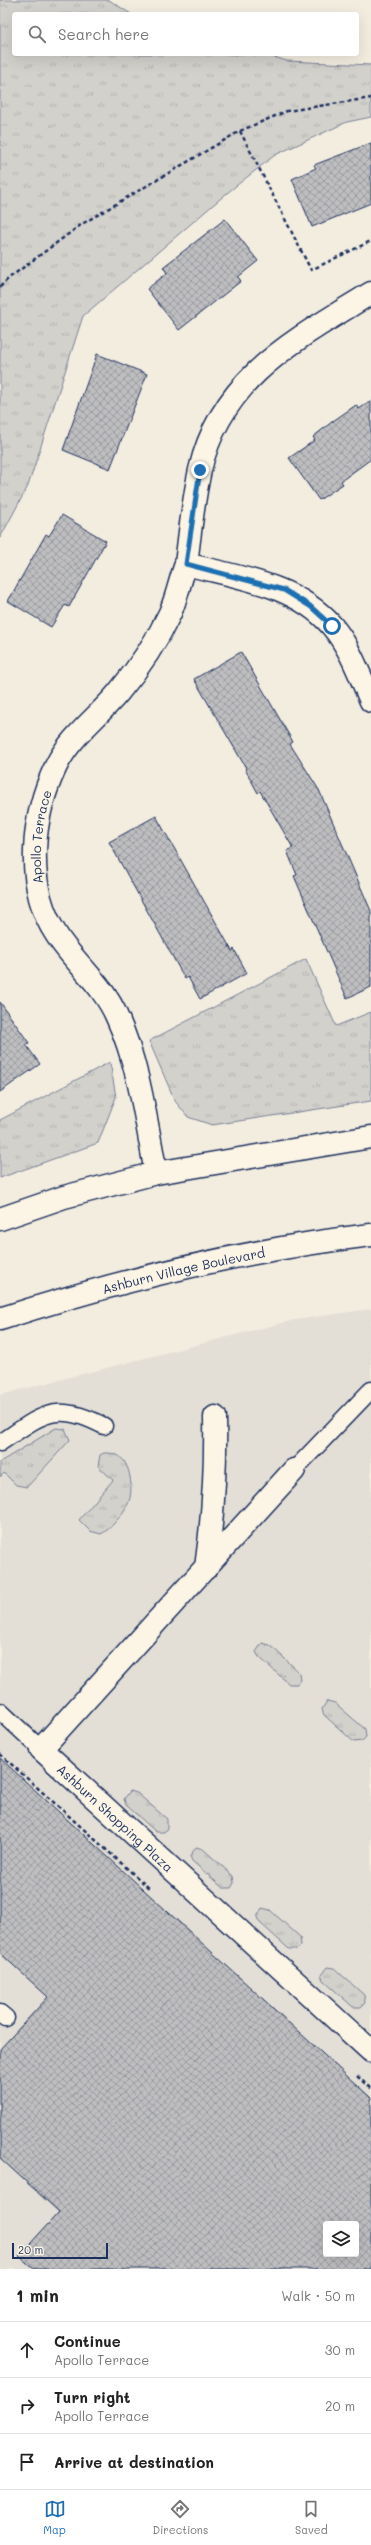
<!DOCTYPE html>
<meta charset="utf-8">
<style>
:root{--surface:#fff;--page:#f2f2f2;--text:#222;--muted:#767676;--line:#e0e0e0;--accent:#1f6fb2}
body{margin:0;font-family:Mali,sans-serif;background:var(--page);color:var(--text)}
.controls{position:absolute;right:12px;bottom:12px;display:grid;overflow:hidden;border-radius:4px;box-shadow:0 4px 16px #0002}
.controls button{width:36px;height:36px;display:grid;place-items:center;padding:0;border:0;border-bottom:1px solid var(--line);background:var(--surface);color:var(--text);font:20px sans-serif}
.scale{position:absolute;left:12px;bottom:10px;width:96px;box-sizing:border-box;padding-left:4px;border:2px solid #1b2f5e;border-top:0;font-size:11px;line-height:14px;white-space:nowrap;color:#1b2f5e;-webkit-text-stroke:3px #fcf5e5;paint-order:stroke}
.stop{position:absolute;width:12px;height:12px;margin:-9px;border:3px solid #1f6fb2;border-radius:50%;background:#fff}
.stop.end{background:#1f6fb2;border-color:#fff;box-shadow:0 1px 4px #0008}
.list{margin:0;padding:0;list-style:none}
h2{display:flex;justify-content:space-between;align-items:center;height:52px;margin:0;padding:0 16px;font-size:17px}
h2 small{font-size:13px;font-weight:400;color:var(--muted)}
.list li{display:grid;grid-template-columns:26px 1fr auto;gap:12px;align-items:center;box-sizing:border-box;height:56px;padding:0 16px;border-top:1px solid var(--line)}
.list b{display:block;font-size:15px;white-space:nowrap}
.list p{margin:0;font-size:13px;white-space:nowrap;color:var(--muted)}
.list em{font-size:13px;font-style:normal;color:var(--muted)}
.icon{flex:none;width:22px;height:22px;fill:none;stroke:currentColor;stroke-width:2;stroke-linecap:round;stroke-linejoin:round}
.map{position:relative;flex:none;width:371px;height:2269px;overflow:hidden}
.search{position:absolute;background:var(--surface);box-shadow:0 4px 16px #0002;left:12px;right:12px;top:12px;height:44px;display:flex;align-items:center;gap:10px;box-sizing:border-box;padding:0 14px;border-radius:4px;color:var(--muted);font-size:15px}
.sheet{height:220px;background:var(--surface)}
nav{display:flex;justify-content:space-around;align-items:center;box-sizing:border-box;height:56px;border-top:1px solid var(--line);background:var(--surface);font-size:11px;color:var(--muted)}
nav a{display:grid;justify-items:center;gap:2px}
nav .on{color:var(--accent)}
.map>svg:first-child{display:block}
.built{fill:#e3dfd6;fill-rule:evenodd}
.grass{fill:url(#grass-tufts);stroke:#778095}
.building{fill:url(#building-cross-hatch);stroke:#1b2f5e;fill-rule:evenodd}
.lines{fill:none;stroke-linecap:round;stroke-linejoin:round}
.lane-casing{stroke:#1b2f5e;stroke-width:19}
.street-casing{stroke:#1b2f5e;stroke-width:25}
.secondary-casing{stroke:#1b2f5e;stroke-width:25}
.path{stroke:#1b2f5e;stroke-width:2.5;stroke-dasharray:4 3;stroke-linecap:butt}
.lane{stroke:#fcf5e5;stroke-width:16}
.street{stroke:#fcf5e5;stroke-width:22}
.secondary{stroke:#fcf5e5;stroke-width:22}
.route{stroke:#1f6fb2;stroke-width:5}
.labels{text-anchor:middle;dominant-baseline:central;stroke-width:3;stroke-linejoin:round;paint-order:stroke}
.street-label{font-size:13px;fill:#1b2f5e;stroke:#fcf5e5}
</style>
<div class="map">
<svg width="371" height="2269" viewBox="0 0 371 2269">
<defs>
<pattern id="grass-tufts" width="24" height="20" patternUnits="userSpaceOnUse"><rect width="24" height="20" fill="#d3d1cc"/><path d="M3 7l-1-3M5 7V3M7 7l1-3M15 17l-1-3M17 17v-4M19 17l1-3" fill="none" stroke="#b5b4b2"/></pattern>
<pattern id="building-cross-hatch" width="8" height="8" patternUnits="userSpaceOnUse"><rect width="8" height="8" fill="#bebec0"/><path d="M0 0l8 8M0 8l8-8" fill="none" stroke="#9a9b9f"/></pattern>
</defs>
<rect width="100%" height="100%" fill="#f3ede0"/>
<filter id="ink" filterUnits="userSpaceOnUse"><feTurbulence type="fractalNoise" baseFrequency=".025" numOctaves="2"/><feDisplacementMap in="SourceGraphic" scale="8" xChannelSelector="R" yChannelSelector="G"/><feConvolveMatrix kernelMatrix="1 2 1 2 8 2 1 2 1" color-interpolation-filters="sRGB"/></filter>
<g filter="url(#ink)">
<!-- built -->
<path class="built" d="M371,1309V2269H0V1395L294,1320ZM326,2224H356V2254H326Z"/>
<!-- grass -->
<path class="grass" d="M0,0H109L131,14H14V54H264L287,61L371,65V117L347,122L275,155L227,193L83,316L28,486L0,538Z
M306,959L336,1026L371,1012V1101L212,1125L188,1117L175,1101L149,1041Z
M110,1062L116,1097L98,1143L0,1178V1120Z
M56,1428L65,1429L70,1440L27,1487L16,1485L4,1473L0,1477V1462Z
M104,1453C108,1453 113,1453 117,1455C131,1461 134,1491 128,1504C122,1515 111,1529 101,1534L90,1531L79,1520L113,1480L98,1466L100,1455Z
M262,1643L270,1645L299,1672L300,1680L297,1684H289L259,1657L256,1652Z
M327,1701L335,1703L365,1729L366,1737L362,1741L354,1742L324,1715L322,1709Z
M130,1791L137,1793L167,1819V1828L164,1832H156L126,1805L124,1799Z
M196,1847L203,1849L233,1876L234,1883L231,1888H223L192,1861L190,1856Z
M262,1908L270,1910L300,1937L301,1945L297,1949H289L259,1922L257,1917Z
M327,1967L334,1968L364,1995L365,2003L361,2007H353L323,1980L321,1975Z"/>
<!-- building -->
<path class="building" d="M371,143V203L312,227L292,179L316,168L314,165Z
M225,219L258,261L238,277L241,281L179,330L147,289L167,273L163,267Z
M97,354L147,374L110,469L63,450Z
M371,401V459L341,481L343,484L319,500L289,458L315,440L313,437L333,421L356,405L359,409Z
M62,515L106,541L69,607L65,605L51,627L8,601L46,534L49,536Z
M241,652L293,742L290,744L319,790L371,911V987L347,998L294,876L297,875L287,851L293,848L260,791L258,793L245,769L246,768L194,679Z
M156,816L232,951L234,949L247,973L200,999L188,977L185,979L109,842Z
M0,1002L29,1043L26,1045L40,1064L0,1092Z
M0,1758L371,2098V2269H34L19,2256L59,2212L0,2158V2049L48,1997L0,1953ZM326,2224H356V2254H326Z"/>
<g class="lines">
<defs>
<path id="lane" d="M0,1443C42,1415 55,1400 104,1426
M294,1470L371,1390
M0,1711L41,1749
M0,2013L6,2018"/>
<g id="street">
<path d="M371,293C297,339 221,377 200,470C193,501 190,533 186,564C236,577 296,584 332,626C350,647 360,676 371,701"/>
<path id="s1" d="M156,1173C146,1121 139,1065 117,1017C103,984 74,963 56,934C24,885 32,816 56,766C70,737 97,718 118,693C138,669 157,641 170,613C177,597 180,580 186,564"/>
<path id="s2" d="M294,1470L41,1749L371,2051"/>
<path d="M206,1568C213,1517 216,1468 215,1417"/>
</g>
<g id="secondary">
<path d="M0,1219L64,1197L156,1173L371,1137"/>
<path id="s3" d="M0,1319C120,1280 245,1250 371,1235"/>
</g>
</defs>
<!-- lane casing -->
<use href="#lane" class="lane-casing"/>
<!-- street casing -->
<use href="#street" class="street-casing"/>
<!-- secondary casing -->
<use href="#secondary" class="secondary-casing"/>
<!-- path -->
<path class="path" d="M240,131L311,270L371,241
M0,287L9,278L82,224L240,131L287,111L371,98
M0,1754L150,1889
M357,2076L371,2089"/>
<!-- lane -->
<use href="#lane" class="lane"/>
<!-- street -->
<use href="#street" class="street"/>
<!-- secondary -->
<use href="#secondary" class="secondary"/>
</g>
</g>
<g class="lines" filter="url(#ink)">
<!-- route -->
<path class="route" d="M200,470L186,564L284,590L310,606L332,626"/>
</g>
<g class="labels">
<!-- street labels -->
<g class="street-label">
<text stroke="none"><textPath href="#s1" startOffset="366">Apollo Terrace</textPath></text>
<text stroke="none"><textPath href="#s3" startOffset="190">Ashburn Village Boulevard</textPath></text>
<text stroke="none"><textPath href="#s2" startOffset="478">Ashburn Shopping Plaza</textPath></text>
</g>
</g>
</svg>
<div class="controls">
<button><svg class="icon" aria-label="layers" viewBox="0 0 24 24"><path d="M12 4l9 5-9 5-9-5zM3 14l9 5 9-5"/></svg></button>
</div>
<div class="scale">20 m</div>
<div class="stop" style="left:332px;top:626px"></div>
<div class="stop end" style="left:200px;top:470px"></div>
<div class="search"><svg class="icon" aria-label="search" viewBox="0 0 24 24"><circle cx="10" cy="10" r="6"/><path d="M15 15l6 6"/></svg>Search here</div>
</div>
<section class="sheet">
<h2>1 min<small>Walk · 50 m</small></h2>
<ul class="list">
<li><svg class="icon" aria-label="ahead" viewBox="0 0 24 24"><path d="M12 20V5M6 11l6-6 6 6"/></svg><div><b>Continue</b><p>Apollo Terrace</p></div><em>30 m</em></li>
<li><svg class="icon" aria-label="right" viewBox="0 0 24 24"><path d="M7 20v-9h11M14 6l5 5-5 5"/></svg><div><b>Turn right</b><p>Apollo Terrace</p></div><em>20 m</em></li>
<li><svg class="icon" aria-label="arrive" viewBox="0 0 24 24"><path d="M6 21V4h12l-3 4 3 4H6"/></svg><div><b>Arrive at destination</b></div></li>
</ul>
</section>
<nav>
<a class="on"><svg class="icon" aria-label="map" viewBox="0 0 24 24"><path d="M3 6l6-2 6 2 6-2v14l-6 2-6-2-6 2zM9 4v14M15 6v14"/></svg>Map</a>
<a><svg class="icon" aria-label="directions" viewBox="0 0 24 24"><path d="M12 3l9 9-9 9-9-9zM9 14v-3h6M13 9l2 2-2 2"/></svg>Directions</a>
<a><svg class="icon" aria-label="saved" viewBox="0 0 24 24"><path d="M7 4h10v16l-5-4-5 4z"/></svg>Saved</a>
</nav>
